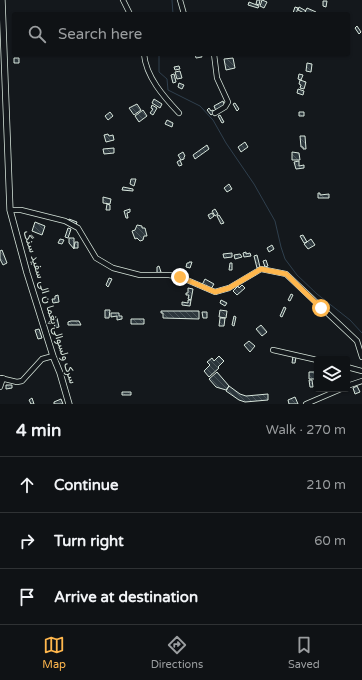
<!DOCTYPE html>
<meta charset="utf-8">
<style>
:root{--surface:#0f1215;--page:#181b1e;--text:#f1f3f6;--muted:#9b9ea0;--line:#2f3234;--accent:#ffb74d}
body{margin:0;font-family:"Varela Round",Vazirmatn,sans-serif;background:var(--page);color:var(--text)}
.controls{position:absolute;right:12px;bottom:12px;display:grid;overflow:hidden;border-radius:4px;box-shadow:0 1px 3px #0004}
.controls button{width:36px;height:36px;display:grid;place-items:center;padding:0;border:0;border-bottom:1px solid var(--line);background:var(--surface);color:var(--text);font:20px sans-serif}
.stop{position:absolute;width:12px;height:12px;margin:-9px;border:3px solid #ffb74d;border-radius:50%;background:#fff}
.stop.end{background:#ffb74d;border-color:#fff;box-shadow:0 1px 4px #0008}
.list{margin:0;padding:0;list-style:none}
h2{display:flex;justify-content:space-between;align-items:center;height:52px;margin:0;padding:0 16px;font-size:17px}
h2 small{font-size:13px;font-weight:400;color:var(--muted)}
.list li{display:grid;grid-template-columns:26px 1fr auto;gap:12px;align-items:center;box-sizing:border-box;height:56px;padding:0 16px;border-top:1px solid var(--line)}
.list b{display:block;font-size:15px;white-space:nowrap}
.list em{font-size:13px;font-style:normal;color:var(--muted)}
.icon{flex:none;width:22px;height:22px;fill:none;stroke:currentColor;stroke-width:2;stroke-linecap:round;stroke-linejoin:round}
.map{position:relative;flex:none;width:362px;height:404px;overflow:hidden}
.search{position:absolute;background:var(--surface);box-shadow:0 1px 3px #0004;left:12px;right:12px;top:12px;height:44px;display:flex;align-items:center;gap:10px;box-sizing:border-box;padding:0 14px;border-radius:4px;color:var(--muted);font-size:15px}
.sheet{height:220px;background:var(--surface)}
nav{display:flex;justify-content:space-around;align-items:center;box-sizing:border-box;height:56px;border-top:1px solid var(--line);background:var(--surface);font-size:11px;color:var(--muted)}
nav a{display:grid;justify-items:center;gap:2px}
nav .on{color:var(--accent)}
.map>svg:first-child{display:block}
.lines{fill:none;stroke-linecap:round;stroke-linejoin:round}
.stream{stroke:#2f3f4d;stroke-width:1}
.building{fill:url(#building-back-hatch);stroke:#d8e6dc}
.minor-casing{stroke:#d8e6dc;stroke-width:6}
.major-casing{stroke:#d8e6dc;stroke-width:7}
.minor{stroke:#14181c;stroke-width:4.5}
.major{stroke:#14181c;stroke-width:5.5}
.route{stroke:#ffb74d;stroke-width:5}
.labels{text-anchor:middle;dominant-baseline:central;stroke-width:3;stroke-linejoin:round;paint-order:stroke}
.street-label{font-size:11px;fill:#d8e6dc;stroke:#14181c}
</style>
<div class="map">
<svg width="362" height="404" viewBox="0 0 362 404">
<defs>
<pattern id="building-back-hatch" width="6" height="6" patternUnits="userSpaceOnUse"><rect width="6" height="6" fill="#2c363c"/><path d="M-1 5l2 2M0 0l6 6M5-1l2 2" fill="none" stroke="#4a5358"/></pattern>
</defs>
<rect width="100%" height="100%" fill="#14181c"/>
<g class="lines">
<!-- stream -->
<path class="stream" d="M172,0L173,14
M161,54L159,55V72L167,79L168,90L200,106L213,120L226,143L254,184L275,221L281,247L285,259L297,275L317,294L350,320L362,333"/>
</g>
<!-- building -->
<path class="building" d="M257,0H260L259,5L256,4Z
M262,0L267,2L264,8L260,6Z
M323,1H327L326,7L323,6Z
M249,2L259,6L258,8L248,5Z
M295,7L298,8L296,14L293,13Z
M299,7L306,11L304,13L298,10Z
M307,8L316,12L315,14H310L305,12Z
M357,26L361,32L359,34L355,28Z
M195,54H201L202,57L196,58Z
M14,58H19V63H14Z
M233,58L235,68L226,70L224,59Z
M307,63L312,64L311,72L306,71Z
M179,66L180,69L175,70L174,67Z
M180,71L182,78L177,79L175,72Z
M174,74L176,82L173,83L171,75Z
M299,74L303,75L301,80L298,79Z
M300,80L306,82L304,89L300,88L301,85L299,84Z
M179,83L184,85L182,89L178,87Z
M298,89L304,91L303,95L297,93Z
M154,99L162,104L160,108L152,103Z
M223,101L225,106L216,111L214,106Z
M235,103L239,109L237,111L233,104Z
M137,104L141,110L134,115L129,108Z
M152,105L157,108L153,115L150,113L153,109L151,108Z
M209,108L211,111L213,110L215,112L211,115L207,110Z
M143,110L147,116L139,122L135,116Z
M110,112L113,116L108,120L105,116Z
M299,112H304V116H299Z
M220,115L224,122L222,123L218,116Z
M167,120L173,123L172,127L165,124Z
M108,134L109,136L113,135L114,140L106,142L104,135Z
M300,136H305L306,149H303V147H301Z
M245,142L248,147L241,152L238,147Z
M207,145L209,149L195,159L193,155Z
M114,148V153L104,154L103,149Z
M183,152L185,156L184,157V159L181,160L178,155Z
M292,152L299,153L300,160H292Z
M180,160L182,165L179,166L177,162Z
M299,161V166L304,165V168L296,169L294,162Z
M131,179H136L134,186L130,184Z
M229,184L232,189L227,192L224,188Z
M123,187L133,189V191L122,190Z
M318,193H320V195L329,194V198H318Z
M103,197L111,199L110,204L103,203Z
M107,204L110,205V210H106Z
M130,209V212L127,213L128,218H126L124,211Z
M215,209L218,214L215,216L212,211Z
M212,213L214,216L210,219L208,215Z
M219,215L224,223L221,224L217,216Z
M69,219L77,222L76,225L68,221Z
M35,222L45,226L42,235L32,231Z
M137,225L142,226V228H145L147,236H144L143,240L140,241L137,238L135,239L132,231L135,230Z
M68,228L71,229L68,238L65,237Z
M303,235L307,242L304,243L300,236Z
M69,238H74V249L69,243Z
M60,239L64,240L62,244L58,243Z
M311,239L315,245L308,249L304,244Z
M75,242H78V248H74Z
M272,245L274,249L269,252L267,248Z
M2,250L7,263L3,265L0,259V251Z
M246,252V254L250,253L251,256L244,257L243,253Z
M232,253V257L224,258L223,254Z
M240,254L242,257L235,259L234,255Z
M257,255L260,267L257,268L254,256Z
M266,260L268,266L265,267L263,261Z
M189,262H192L190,268L186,267L187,263H189Z
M230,263H232V270H229Z
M159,266L161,272L157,273V267Z
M109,278L112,279L108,287L106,285Z
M205,279L214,284L211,289L202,285Z
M242,285L245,288L237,295L233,291L238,286L239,288Z
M188,288L193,289L191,300L188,299L189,295H186V293H188Z
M291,294L293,295L290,301L288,300Z
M58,295L59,302L53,303L52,299H55V296Z
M188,300H191L190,306L182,305V302L188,303Z
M221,300L227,303L225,306L220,303Z
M284,307L286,308L282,317L280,316Z
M105,310H110L109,318H105Z
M220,310L227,311L226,318L219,317Z
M161,311H199V319L163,318V313H161Z
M202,312H207V318H203Z
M111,313H119V316H122V319L117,320V316L111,317Z
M234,316L236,317L234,326L232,325Z
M57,318L59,327L55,328L53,319Z
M220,318H225L224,326H219Z
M131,319H144V324H131Z
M71,321H79L81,325H68V322Z
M261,325L267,332L262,336L256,329Z
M39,329L42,338L38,339L35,330Z
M249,341L255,346L250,352L244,345Z
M219,356L224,361L218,367L219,368L209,377L204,371L210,365L207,362L212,358L214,361Z
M293,356L296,357L295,363H292Z
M217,372L229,386L226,390L216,387L209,379Z
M309,372H315V379H309Z
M309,380H312L313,387H310Z
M6,385H12V388L6,389Z
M229,386L240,394L246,396L268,394V400L245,402L239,400L226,391Z
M357,386L360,392L355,394L353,388Z
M122,392H131V395H122Z
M295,397L298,404H289L288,400Z
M32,398L34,404H31L29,400Z
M61,399L63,404H54V402Z"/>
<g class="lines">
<defs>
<path id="minor" d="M123,0L130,14
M180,0L184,14
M144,54C146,77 164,97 179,113
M214,54L217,78L228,102L225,107L215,113
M10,210H21L65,221L78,228L96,258L113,268L140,275H169L180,277L215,292L229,288L261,269L286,274L357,341L362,357
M273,350L317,360
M347,367L362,371
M0,378L17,382L22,381L42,359L53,356
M347,386L362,381
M0,387L3,378
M306,404L341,389"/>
<path id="major" d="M2,0L10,210L27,273L53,356L60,373L69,404"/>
</defs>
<!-- minor casing -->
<use href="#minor" class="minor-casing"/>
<!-- major casing -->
<use href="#major" class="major-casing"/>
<!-- minor -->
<use href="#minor" class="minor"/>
<!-- major -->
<use href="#major" class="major"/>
</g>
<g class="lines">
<!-- route -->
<path class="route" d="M180,277L215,292L229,288L261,269L286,274L321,308"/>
</g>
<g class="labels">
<!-- street labels -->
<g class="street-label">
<text transform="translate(50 307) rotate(73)">سرک ولسوالی پغما ن الی سفید سنگ</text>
</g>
</g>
</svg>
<div class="controls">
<button><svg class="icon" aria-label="layers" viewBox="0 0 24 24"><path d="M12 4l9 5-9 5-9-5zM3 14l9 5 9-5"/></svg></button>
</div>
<div class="stop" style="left:321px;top:308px"></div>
<div class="stop end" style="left:180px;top:277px"></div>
<div class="search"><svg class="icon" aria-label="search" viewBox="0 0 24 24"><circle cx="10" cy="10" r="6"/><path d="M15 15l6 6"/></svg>Search here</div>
</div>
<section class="sheet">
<h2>4 min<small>Walk · 270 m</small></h2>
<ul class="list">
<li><svg class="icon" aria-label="ahead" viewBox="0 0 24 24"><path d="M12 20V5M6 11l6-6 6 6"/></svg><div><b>Continue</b></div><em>210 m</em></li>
<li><svg class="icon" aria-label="right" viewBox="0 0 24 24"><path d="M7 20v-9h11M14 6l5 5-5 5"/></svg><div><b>Turn right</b></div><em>60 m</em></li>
<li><svg class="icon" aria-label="arrive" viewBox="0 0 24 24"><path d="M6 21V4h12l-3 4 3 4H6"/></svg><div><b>Arrive at destination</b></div></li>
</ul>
</section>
<nav>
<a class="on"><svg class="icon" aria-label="map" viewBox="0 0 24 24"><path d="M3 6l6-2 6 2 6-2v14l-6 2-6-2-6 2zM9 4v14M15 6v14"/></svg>Map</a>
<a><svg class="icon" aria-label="directions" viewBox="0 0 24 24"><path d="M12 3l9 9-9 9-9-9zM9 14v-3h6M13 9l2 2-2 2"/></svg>Directions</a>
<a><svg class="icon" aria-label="saved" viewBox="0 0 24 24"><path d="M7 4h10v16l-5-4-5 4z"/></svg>Saved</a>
</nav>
